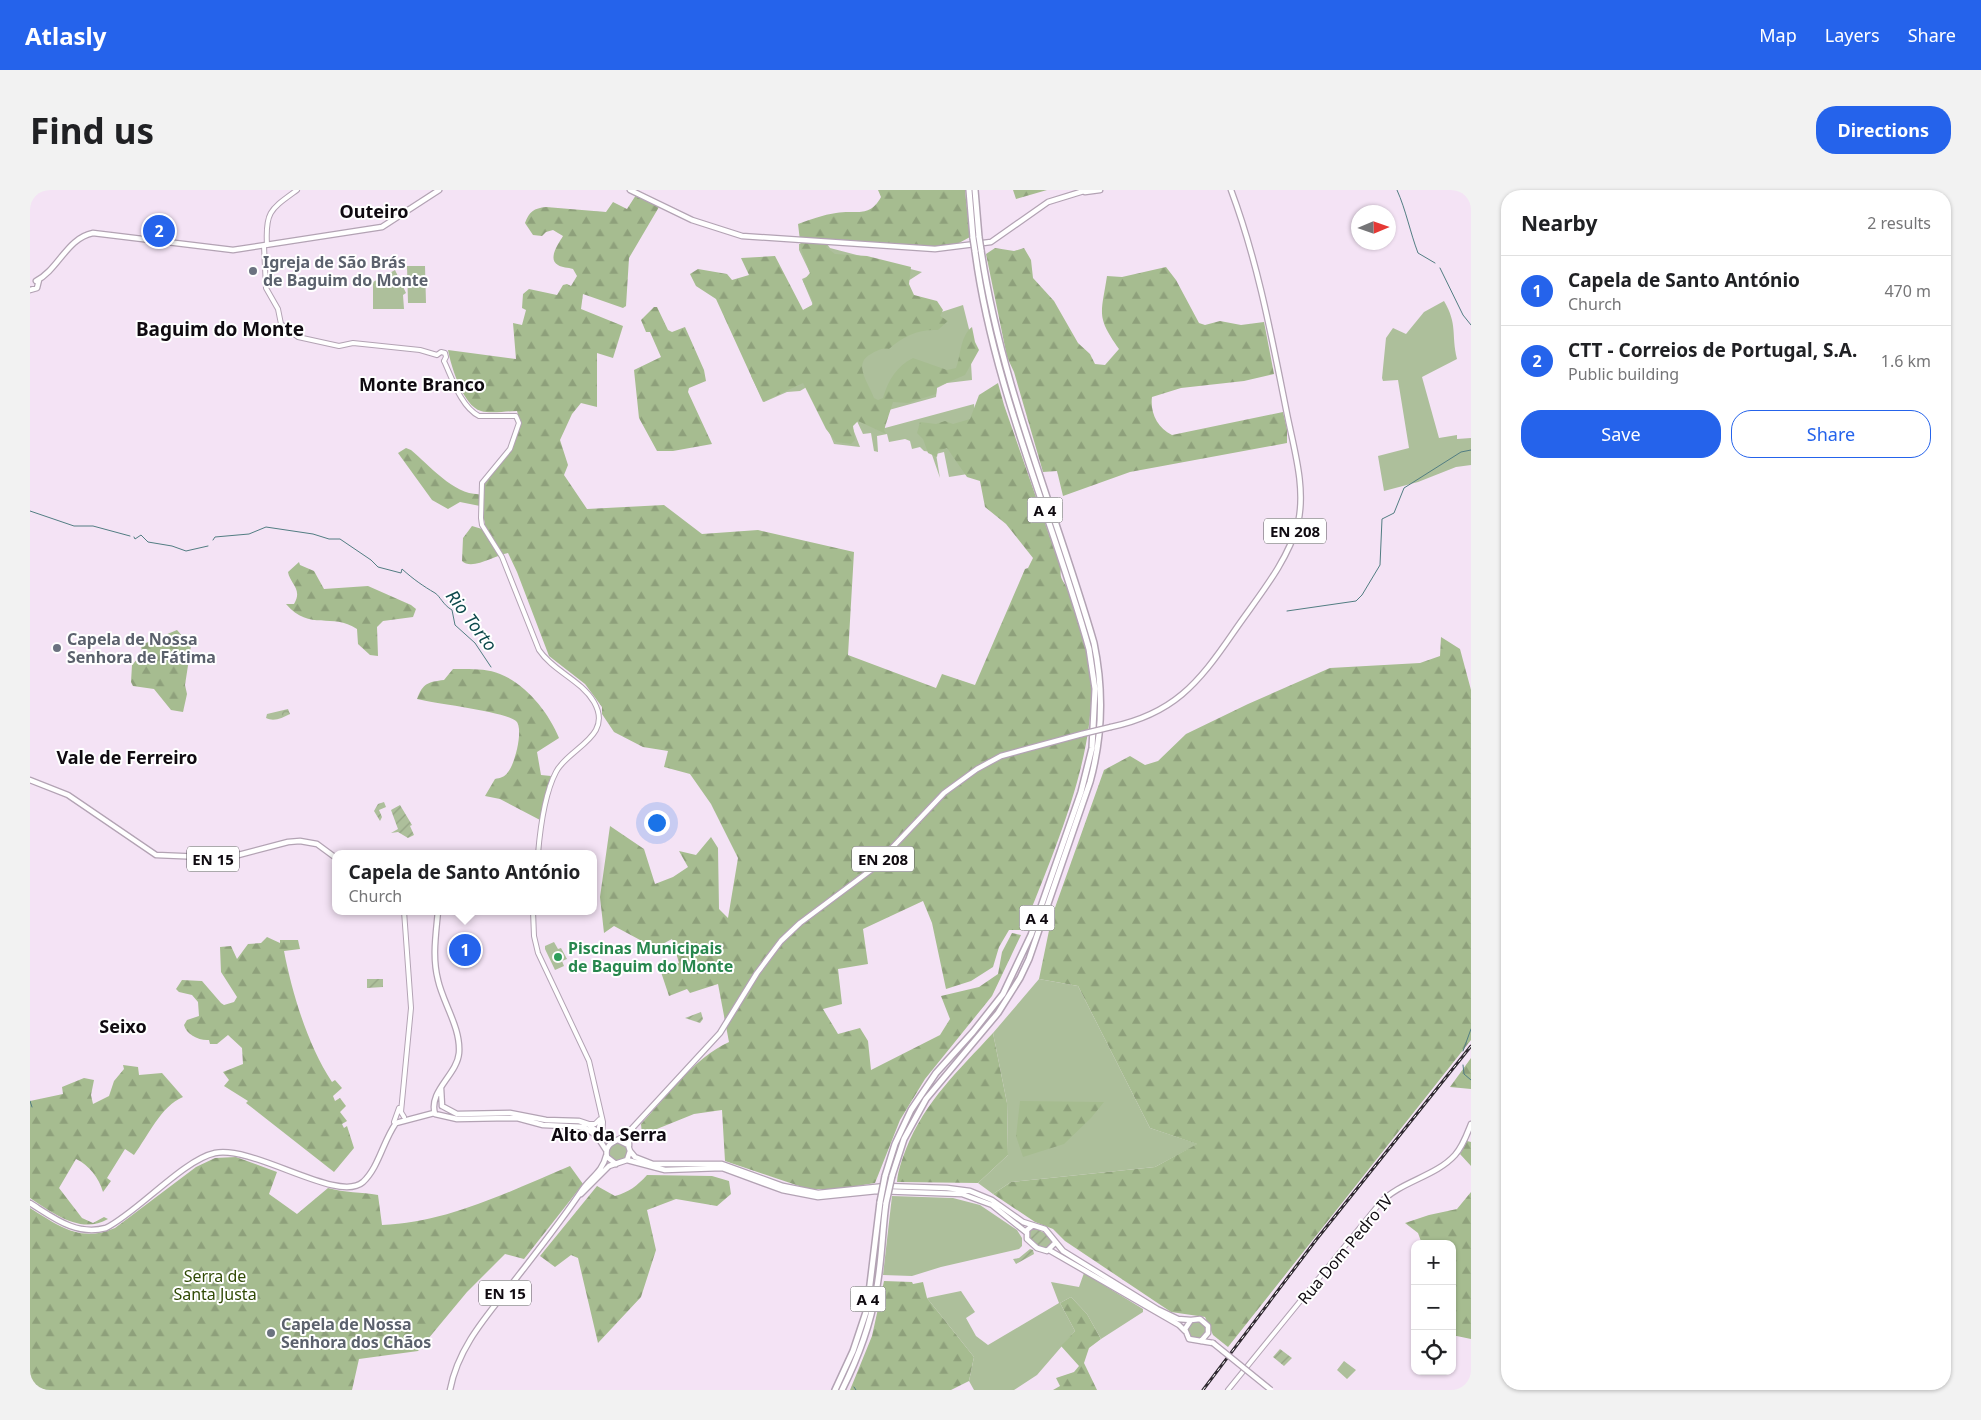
<!DOCTYPE html>
<meta charset="utf-8">
<style>
:root{--surface:#fff;--page:#f2f2f2;--text:#202124;--muted:#757577;--line:#e0e0e0;--accent:#2563eb}
body{margin:0;font-family:"Noto Sans",sans-serif;background:var(--page);color:var(--text)}
.controls{position:absolute;right:15px;bottom:15px;display:grid;overflow:hidden;border-radius:10px;box-shadow:0 1px 4px #0004}
.controls button{width:45px;height:45px;display:grid;place-items:center;padding:0;border:0;border-bottom:1px solid var(--line);background:var(--surface);color:var(--text);font:25px sans-serif}
.compass{position:absolute;left:1321px;top:15px;width:45px;height:45px;border-radius:50%;background:var(--surface);box-shadow:0 1px 4px #0004;rotate:88deg}
.you{position:absolute;left:626px;top:632px;width:18px;height:18px;margin:-12px;border:4px solid #fff;border-radius:50%;background:#1a73e8;box-shadow:0 0 0 8px #1a73e833}
.badge{display:grid;place-items:center;width:32px;height:32px;border-radius:50%;background:var(--accent);color:#fff;font-size:16px;font-weight:700}
.pin{position:absolute;translate:-50% -50%;border:2px solid #fff;box-shadow:0 1px 5px #0006}
.popup{position:absolute;left:302px;top:660px;width:265px;height:65px;box-sizing:border-box;display:grid;place-content:center;border-radius:10px;background:var(--surface);filter:drop-shadow(0 1px 4px #0005);font-size:16px;white-space:nowrap;color:var(--muted)}
.popup b{font-size:19px;color:var(--text)}
.popup::after{content:'';position:absolute;left:50%;top:100%;margin-left:-10px;border:10px solid transparent;border-top-color:var(--surface)}
.list{margin:0;padding:0;list-style:none}
h2{display:flex;justify-content:space-between;align-items:center;height:65px;margin:0;padding:0 20px;font-size:21px}
h2 small{font-size:16px;font-weight:400;color:var(--muted)}
.list li{display:grid;grid-template-columns:32px 1fr auto;gap:15px;align-items:center;box-sizing:border-box;height:70px;padding:0 20px;border-top:1px solid var(--line)}
.list b{display:block;font-size:19px;white-space:nowrap}
.list p{margin:0;font-size:16px;white-space:nowrap;color:var(--muted)}
.list em{font-size:16px;font-style:normal;color:var(--muted)}
.actions{display:flex;gap:10px;padding:15px 20px}
.actions a{flex:1;padding:11px 0;border:1px solid var(--accent);border-radius:20px;text-align:center;font-size:18px;color:var(--accent)}
.actions .main{background:var(--accent);color:#fff}
.icon{flex:none;width:28px;height:28px;fill:none;stroke:currentColor;stroke-width:2;stroke-linecap:round;stroke-linejoin:round}
.map{position:relative;flex:none;width:1441px;height:1200px;overflow:hidden;border-radius:20px}
header{display:flex;align-items:center;gap:30px;box-sizing:border-box;height:70px;padding:0 25px;background:var(--accent);color:#fff}
header strong{font-size:24px}
nav{display:flex;gap:28px;margin-inline-start:auto;font-size:18px}
.intro{display:flex;align-items:center;justify-content:space-between;box-sizing:border-box;height:120px;padding:0 30px}
h1{margin:0;font-size:35px}
.button{padding:12px 22px;border-radius:20px;background:var(--accent);color:#fff;font-size:18px;font-weight:700}
main{display:flex;gap:30px;padding:0 30px}
aside{flex:1;background:var(--surface);border-radius:20px;box-shadow:0 1px 4px #0004}
.map>svg:first-child{display:block}
.grass{fill:#adbf9b}
.forest{fill:url(#forest-firs)}
.park{fill:url(#park-crowns)}
.garden{fill:url(#garden-furrows)}
.lines{fill:none;stroke-linecap:round;stroke-linejoin:round}
.stream{stroke:#527d82;stroke-width:1}
.minor-casing{stroke:#b3a3b4;stroke-width:6}
.major-casing{stroke:#b3a3b4;stroke-width:7}
.highway-casing{stroke:#b3a3b4;stroke-width:8}
.minor{stroke:#fff;stroke-width:4}
.major{stroke:#fff;stroke-width:4.5}
.highway{stroke:#fff;stroke-width:5}
.rail-casing{stroke:#312a32;stroke-width:3}
.rail{stroke:#fff;stroke-width:1;stroke-dasharray:4;stroke-linecap:butt}
.major-bridge-casing{stroke:#b3a3b4;stroke-width:7;stroke-linecap:butt}
.highway-bridge-casing{stroke:#b3a3b4;stroke-width:8;stroke-linecap:butt}
.major-bridge{stroke:#fff;stroke-width:4.5}
.highway-bridge{stroke:#fff;stroke-width:5}
.worship-dot{fill:#6b7280;stroke:#fff;stroke-width:2}
.leisure-dot{fill:#2e9e5b;stroke:#fff;stroke-width:2}
.labels{text-anchor:middle;dominant-baseline:central;stroke-width:4;stroke-linejoin:round;paint-order:stroke}
.shield{fill:#fff;stroke:#575458;stroke-width:1}
.shield-label{font-size:15px;font-weight:bold;fill:#0f0a10}
.worship-label{font-size:16px;font-weight:bold;fill:#5b616d;stroke:#fff;text-anchor:start}
.leisure-label{font-size:16px;font-weight:bold;fill:#27864d;stroke:#fff;text-anchor:start}
.street-label{font-size:16px;fill:#0f0a10;stroke:#fff}
.park-label{font-size:16px;fill:#304a05;stroke:#fff}
.neighbourhood-label{font-size:18px;font-weight:bold;fill:#0f0a10;stroke:#fff}
.water-label{font-size:18px;font-style:italic;fill:#0d494c;stroke:#fff}
.quarter-label{font-size:19px;font-weight:bold;fill:#0f0a10;stroke:#fff}
</style>
<header>
<strong>Atlasly</strong>
<nav><a>Map</a><a>Layers</a><a>Share</a></nav>
</header>
<div class="intro"><h1>Find us</h1><a class="button">Directions</a></div>
<main>
<div class="map">
<svg width="1441" height="1200" viewBox="0 0 1441 1200">
<defs>
<pattern id="forest-firs" width="22" height="20" patternUnits="userSpaceOnUse" patternTransform="scale(1.25)"><rect width="22" height="20" fill="#a6bc90"/><path d="M5 1l3.5 6h-7zM16 11l3.5 6h-7z" fill="#8ea07b"/></pattern>
<pattern id="park-crowns" width="20" height="18" patternUnits="userSpaceOnUse" patternTransform="scale(1.25)"><rect width="20" height="18" fill="#adbf9b"/><path d="M2 6a3 3 0 1 1 6 0M12 15a3 3 0 1 1 6 0" fill="none" stroke="#94a384"/></pattern>
<pattern id="garden-furrows" width="10" height="10" patternUnits="userSpaceOnUse" patternTransform="scale(1.25)"><rect width="10" height="10" fill="#adbf9b"/><path d="M-1 1l2-2M0 10L10 0M9 11l2-2" fill="none" stroke="#94a384"/></pattern>
</defs>
<rect width="100%" height="100%" fill="#f4e3f5"/>
<!-- grass -->
<path class="grass" d="M769,54H797L800,58L892,82L878,91L887,130L933,115L939,139L942,190L917,193L907,198L906,207L848,223L855,238L944,214L950,282L919,287L914,262L906,264L910,288L901,262L894,261L890,257L882,259L880,251L875,249L859,252L857,244L847,246L848,262L844,261L841,243L833,244L826,229L820,231L830,257L804,254L780,195L770,201L757,202L734,212L721,186L728,183L772,121L783,115L772,89L781,85L769,60Z
M377,76H395L396,113H378Z
M365,80L376,103L373,105L374,119H343V92Z
M1414,111C1428,135 1421,144 1427,169L1392,187L1409,248L1427,245V249L1441,248V275L1426,277L1388,292L1354,301L1348,266L1379,258L1368,190L1353,191L1352,188L1356,148L1363,138L1376,144L1394,122Z
M524,752L528,759L531,758L537,769L532,771L534,776L525,780L515,759V756Z
M1009,789L1048,796L1120,938L1168,954L1125,977L981,992L963,1004L948,993L978,965L977,913L963,843Z
M578 962a10 10 0 1 1 20 0a10 10 0 1 1-20 0Z
M862,1006L923,1008L950,1015L987,1040L992,1048V1056L989,1059L911,1077L882,1086L853,1085Z
M1054,1083L1113,1119V1122L1071,1149L1057,1124L1041,1107L1030,1113L1045,1141L1007,1185L984,1200H944L939,1191L944,1167L897,1108L931,1101L945,1122L936,1128L946,1146L958,1155L1029,1113L1021,1092L1049,1097Z
M1158 1140a9 9 0 1 1 18 0a9 9 0 1 1-18 0Z
M1314,1171L1326,1180L1317,1189L1307,1180Z"/>
<!-- forest -->
<path class="forest" d="M848,0H935L940,47L929,53L905,57L802,49L796,57L805,64L837,66L881,77L879,94L884,105L907,111L913,120L910,126L918,131L908,140C889,139 873,146 859,159C851,158 848,160 841,164C822,174 839,193 844,208L848,210L853,208C858,190 867,176 883,168L917,180L926,178C931,165 930,146 942,137L945,152L949,160L935,185L907,197L906,204L878,213L863,212L854,240L856,244L828,231L823,236L825,250L821,254L806,252L796,239L773,193L733,212L686,109L666,96L660,84L668,79L697,84L702,90L719,85L711,68L745,66L773,120L782,115L783,112L773,91L780,83L771,59L768,34C781,29 793,25 806,23C826,19 839,29 851,7Z
M983,0H1017L986,9Z
M606,5L629,17L599,68L596,116L593,118L553,104L551,119L593,136L583,168L567,163V217L551,213L542,224L530,250L538,275L534,285L557,319L634,315L672,344L728,340L824,362L818,465L906,498L912,484L945,495L995,379L998,378L1003,368L976,334L955,317L950,291L937,287L917,258L908,261L907,267L898,263L893,249L887,243L890,232L906,234L915,231L923,234L940,229L949,205L968,193L974,215L1031,379C1029,388 1034,392 1038,399C1048,420 1060,472 1061,495C1064,572 1022,666 993,740H979L969,757L963,777L941,791L916,799L902,733L893,711L833,739L838,774L808,779L812,814L793,819L808,844L830,838L838,851L841,880L910,845L920,829L911,806L949,797L968,784L972,762L982,743L991,745L962,806L895,889L870,930L845,993L809,999H778L695,971L692,920L664,924L612,945L611,934C638,905 664,868 699,852L688,794L660,803L657,799L639,806L630,779L649,773L642,749L625,758L584,736L574,743L570,707L580,636L614,659L625,694L643,687L658,677L649,661L666,665L681,647L688,658L689,719L698,728L708,668L681,614L660,584L634,577L638,561L613,557L584,542L572,524V517L555,494L519,466L487,382L478,363C465,365 442,381 432,371L433,348L442,336L452,339L455,333L450,316L430,312L418,319L402,310L368,263L376,258L381,260C400,276 426,307 452,304L453,296C469,274 496,250 487,221C477,221 461,224 451,221C433,216 421,176 418,160L486,169L483,133L492,135L496,120L492,118L493,104L499,99L527,105L533,95L537,94L541,96L547,86L543,79C538,77 532,78 528,75C517,69 529,53 533,46L523,40L516,42L512,46L503,45L495,33C499,22 504,18 516,17L576,22L583,12L597,19Z
M965,58L984,61L994,58L1001,70L1003,88L1024,111L1048,153L1060,164L1065,174L1075,175L1089,159C1066,126 1071,125 1077,86L1092,87L1136,77L1146,90L1169,133L1175,135L1190,131L1211,135L1234,132L1244,184L1214,191L1151,198L1122,207C1120,222 1127,238 1142,245L1253,222L1257,239V253L1100,282L1033,306L1027,281L1013,282L984,182L977,167L956,64Z
M624,117H627L638,140L642,142L655,137L674,180L676,191L659,198L658,202L682,254L643,261H627L609,228L604,180L631,167L620,142H616L611,130Z
M269,372L270,375L284,381L294,399L338,396L381,415L386,419L383,427L353,431L347,437L348,466L340,465L328,454L327,439C302,422 280,442 256,414H264C273,399 260,394 258,382Z
M147,440L161,456L155,495L157,504L153,522L141,520L124,499L103,496L101,492L102,475L112,464L111,455Z
M1411,447L1430,459L1441,500V850L1198,1157L1183,1145L1175,1127L1141,1122L1035,1051L1023,1039L1005,1032L963,1004L981,992L1125,977L1167,954L1120,938L1048,796L1009,789L1022,726L1074,580L1100,566L1115,575L1128,571L1156,544L1218,514L1300,478L1390,473L1410,466Z
M423,479C438,479 456,478 470,484C496,494 519,523 529,548L507,562L511,585L521,586L510,630L470,609L455,606L465,589C470,588 475,587 478,582C485,574 494,538 486,531C473,521 407,514 387,509C393,493 398,492 414,490Z
M237,747L250,753V750H268L270,759L254,761C262,803 278,856 302,892L305,890L312,898L303,906L305,911L310,908L316,916L310,922L317,931L312,934L314,938L317,936L324,958L304,982L216,913L218,911L194,896L199,890L193,882L213,874L212,858L198,845L187,854H180L179,850C169,851 156,844 154,835L157,830L169,826L168,812L162,805L149,802L146,799L152,790L172,791L191,813L194,815L204,812L207,807L191,782L190,757L201,756L207,769L218,754L231,753Z
M963,843L977,913L978,965L948,993L867,992C868,980 872,970 876,959C895,911 929,880 963,843Z
M1441,868V899L1420,897Z
M93,875L108,877L109,885L132,883L153,907C131,916 118,946 104,965L95,959L77,988L81,991L73,1002C69,988 59,975 46,969L29,998L52,1028L63,1033L74,1027L78,1029C51,1045 23,1023 0,1008V911L33,904L32,897L54,888L64,890L61,905L63,914L79,906L84,891L94,879Z
M990,911L1073,912H1074L1061,928L1034,954L993,967L986,946Z
M1437,951L1441,952V976L1430,964Z
M206,967L247,982L239,1004L267,1024L298,998C315,1003 331,1002 348,1005L352,1035C417,1033 480,1001 540,976L553,994L494,1069L475,1064L437,1102L388,1161L329,1169L322,1200H0V1018C29,1036 50,1053 85,1038L166,977L185,968Z
M617,985L682,986L699,991L701,1004L687,1016L646,1009L617,1020L626,1060L611,1107L568,1153L548,1068L541,1065L525,1077L510,1066L567,996L585,1006C599,1002 607,996 617,985Z
M1441,1002V1149L1422,1145V1054H1392L1388,1043L1375,1033L1399,1025L1427,1019Z
M854,1091L882,1092L883,1094L893,1092L897,1108L944,1167L939,1191L921,1200H820L842,1146Z
M1041,1107L1057,1124L1071,1149L1059,1158L1054,1173L1067,1200H1023L1030,1196L1026,1188L1044,1182L1049,1176L1031,1156L1045,1141L1030,1113Z"/>
<!-- park -->
<path class="park" d="M258,519L260,524C252,528 244,532 236,528L237,524Z"/>
<!-- garden -->
<path class="garden" d="M354,612L356,617L349,620L352,627L350,631L344,621L348,614Z
M370,615L382,635L380,636L384,645L378,648L368,642L361,643L368,639L361,620Z
M337,789H353V797L337,798Z
M671,822L673,829L670,833L655,828Z
M1005,1038L1020,1046L1022,1052L1018,1058L1009,1056L1000,1048V1041Z
M1000,1059L1003,1060L1004,1064L986,1074L983,1069L989,1068Z
M1250,1159L1262,1168L1254,1176L1243,1167Z"/>
<g class="lines">
<!-- stream -->
<path class="stream" d="M1367,0C1376,20 1380,42 1388,63L1405,73
M1410,78L1433,125L1441,135
M0,321L44,336H63L100,346
M104,347L105,349L111,345L118,352L142,356L156,361L178,356
M183,350L185,347L219,344L236,337L283,344L299,349H310L341,370L348,377L371,383L372,379C383,389 393,396 405,403C410,406 413,415 422,420L425,435L445,453L461,477
M1257,421L1326,411L1332,405L1350,375L1352,329L1364,323L1374,298L1431,262L1441,260
M1433,861L1441,839
M1433,875L1434,884L1441,890
M0,911L2,917
M824,1197L826,1200"/>
<defs>
<path id="minor" d="M237,55C235,21 241,19 267,0
M234,56L236,98L248,119L251,134L268,147L309,156L323,153L390,160L407,165
M407,165L411,162L415,163L416,167L414,171
M414,171C422,188 431,217 449,226H486L489,233L480,259L452,293L451,328L452,335L472,367L509,460C523,481 551,490 564,512C584,547 538,558 526,582C515,603 510,640 508,664
M503,721L504,746L508,763L559,871L573,932L572,946
M374,927L371,922L381,818L374,721
M364,932L369,918
M558,934H565L570,929
M567,944L571,930
M1198,1200L1350,1013"/>
<path id="major" d="M600,0L662,30L712,46L905,59L961,52L1018,12L1057,0
M1055,2L1070,0
M6,91C28,80 37,48 63,43L203,60L352,37L409,0
M0,100L7,98L9,90
M1081,537C1143,524 1168,494 1203,443C1226,409 1257,374 1268,333C1276,298 1264,259 1257,224C1242,149 1228,72 1201,0
M0,590L38,605L126,665L197,668L258,652L270,651L287,654L306,668
M408,721C406,744 402,767 408,790C413,813 431,838 429,863C427,885 398,901 405,924L427,929L487,928L513,935L554,937L567,946L576,960
M411,898L412,916
M412,916L427,924L480,923L516,930L549,931L558,934L581,953
M599,956V948L603,940
M600,961L605,967L623,974H692L753,996L788,1003L855,996L917,998L940,1001L962,1010L993,1032L1015,1039L1033,1061L1127,1119L1148,1129L1161,1130
M597,970L635,980L692,978L752,1000L788,1007L847,1001L932,1004L962,1015L997,1043
M586,974L577,967C574,953 585,952 595,946L690,843L727,783L751,751L770,733L841,680L914,603L947,579L971,566L1052,544
M551,1004L579,976L597,970L600,961L598,955L588,950
M0,1013C24,1028 46,1046 76,1038C108,1022 153,970 185,963C224,955 308,1014 333,992C349,977 353,951 366,933L404,923
M1350,1013C1371,991 1405,987 1425,965C1433,956 1437,944 1441,934
M1002,1036L997,1040V1049L1007,1058L1017,1061L1025,1053
M1019,1060L1149,1135L1155,1141
M1171,1151L1178,1143V1136L1170,1129L1161,1130L1155,1139L1159,1149L1183,1153
M420,1200C428,1158 455,1128 481,1095C505,1064 530,1033 552,1000C560,988 573,981 576,966"/>
<path id="highway" d="M939,0L943,48
M945,0L949,47
M855,986L865,954L881,920L906,883L943,842L973,804L1001,745L1051,602L1062,558L1065,499L1059,459C1022,326 963,198 945,61
M862,986L874,949L896,909L968,823L990,788L999,769L1060,592C1073,545 1074,501 1064,453C1026,322 971,196 951,60
M805,1200L823,1161L837,1119L850,1012
M812,1200C828,1168 840,1136 846,1102C852,1072 852,1042 856,1013"/>
</defs>
<!-- minor casing -->
<use href="#minor" class="minor-casing"/>
<!-- major casing -->
<use href="#major" class="major-casing"/>
<!-- highway casing -->
<use href="#highway" class="highway-casing"/>
<!-- minor -->
<use href="#minor" class="minor"/>
<!-- major -->
<use href="#major" class="major"/>
<!-- highway -->
<use href="#highway" class="highway"/>
<defs>
<path id="rail" d="M1173,1200L1286,1050L1441,856"/>
</defs>
<!-- rail casing -->
<use href="#rail" class="rail-casing"/>
<!-- rail -->
<use href="#rail" class="rail"/>
<defs>
<path id="major-bridge" d="M1052,544L1081,537
M1183,1153L1241,1200"/>
<path id="highway-bridge" d="M949,47L951,60
M943,48L945,61
M850,1012L855,986
M856,1013L862,986"/>
</defs>
<!-- major-bridge casing -->
<use href="#major-bridge" class="major-bridge-casing"/>
<!-- highway-bridge casing -->
<use href="#highway-bridge" class="highway-bridge-casing"/>
<!-- major-bridge -->
<use href="#major-bridge" class="major-bridge"/>
<!-- highway-bridge -->
<use href="#highway-bridge" class="highway-bridge"/>
</g>
<!-- markers -->
<g class="worship-dot">
<circle cx="223" cy="81" r="5"/>
<circle cx="27" cy="458" r="5"/>
<circle cx="241" cy="1143" r="5"/>
</g>
<circle class="leisure-dot" cx="528" cy="767" r="5"/>
<g class="labels">
<!-- shield labels -->
<g class="shield">
<rect x="997.5" y="307.5" width="35" height="25" rx="4"/>
<rect x="1234" y="328.5" width="62" height="25" rx="4"/>
<rect x="157" y="656.5" width="52" height="25" rx="4"/>
<rect x="822" y="656.5" width="62" height="25" rx="4"/>
<rect x="989.5" y="715.5" width="35" height="25" rx="4"/>
<rect x="449" y="1090.5" width="52" height="25" rx="4"/>
<rect x="820.5" y="1096.5" width="35" height="25" rx="4"/>
</g>
<g class="shield-label">
<text x="1015" y="320">A 4</text>
<text x="1265" y="341">EN 208</text>
<text x="183" y="669">EN 15</text>
<text x="853" y="669">EN 208</text>
<text x="1007" y="728">A 4</text>
<text x="475" y="1103">EN 15</text>
<text x="838" y="1109">A 4</text>
</g>
<!-- worship labels -->
<g class="worship-label">
<text x="233" y="72">Igreja de São Brás<tspan x="233" dy="18">de Baguim do Monte</tspan></text>
<text x="37" y="449">Capela de Nossa<tspan x="37" dy="18">Senhora de Fátima</tspan></text>
<text x="251" y="1134">Capela de Nossa<tspan x="251" dy="18">Senhora dos Chãos</tspan></text>
</g>
<!-- leisure labels -->
<g class="leisure-label">
<text x="538" y="758">Piscinas Municipais<tspan x="538" dy="18">de Baguim do Monte</tspan></text>
</g>
<!-- street labels -->
<g class="street-label">
<text transform="translate(1315 1059) rotate(-50)">Rua Dom Pedro IV</text>
</g>
<!-- park labels -->
<g class="park-label">
<text x="185" y="1086">Serra de<tspan x="185" dy="18">Santa Justa</tspan></text>
</g>
<!-- neighbourhood labels -->
<g class="neighbourhood-label">
<text x="344" y="21">Outeiro</text>
<text x="392" y="194">Monte Branco</text>
<text x="97" y="567">Vale de Ferreiro</text>
<text x="93" y="836">Seixo</text>
<text x="579" y="944">Alto da Serra</text>
</g>
<!-- water labels -->
<g class="water-label">
<text transform="translate(442 430) rotate(53)">Rio Torto</text>
</g>
<!-- quarter labels -->
<g class="quarter-label">
<text x="190" y="139">Baguim do Monte</text>
</g>
</g>
</svg>
<div class="controls">
<button>+</button>
<button>−</button>
<button><svg class="icon" aria-label="locate" viewBox="0 0 24 24"><circle cx="12" cy="12" r="6"/><path d="M12 2v4M12 18v4M2 12h4M18 12h4"/></svg></button>
</div>
<svg class="compass" viewBox="-18 -18 36 36"><path d="M0-13l5 13h-10z" fill="#e53935"/><path d="M0 13l5-13h-10z" fill="#757577"/></svg>
<div class="you"></div>
<div class="pin badge" style="left:435px;top:760px">1</div>
<div class="popup"><b>Capela de Santo António</b>Church</div>
<div class="pin badge" style="left:129px;top:41px">2</div>
</div>
<aside>
<h2>Nearby<small>2 results</small></h2>
<ul class="list">
<li><span class="badge">1</span><div><b>Capela de Santo António</b><p>Church</p></div><em>470 m</em></li>
<li><span class="badge">2</span><div><b>CTT - Correios de Portugal, S.A.</b><p>Public building</p></div><em>1.6 km</em></li>
</ul>
<div class="actions"><a class="main">Save</a><a>Share</a></div>
</aside>
</main>
